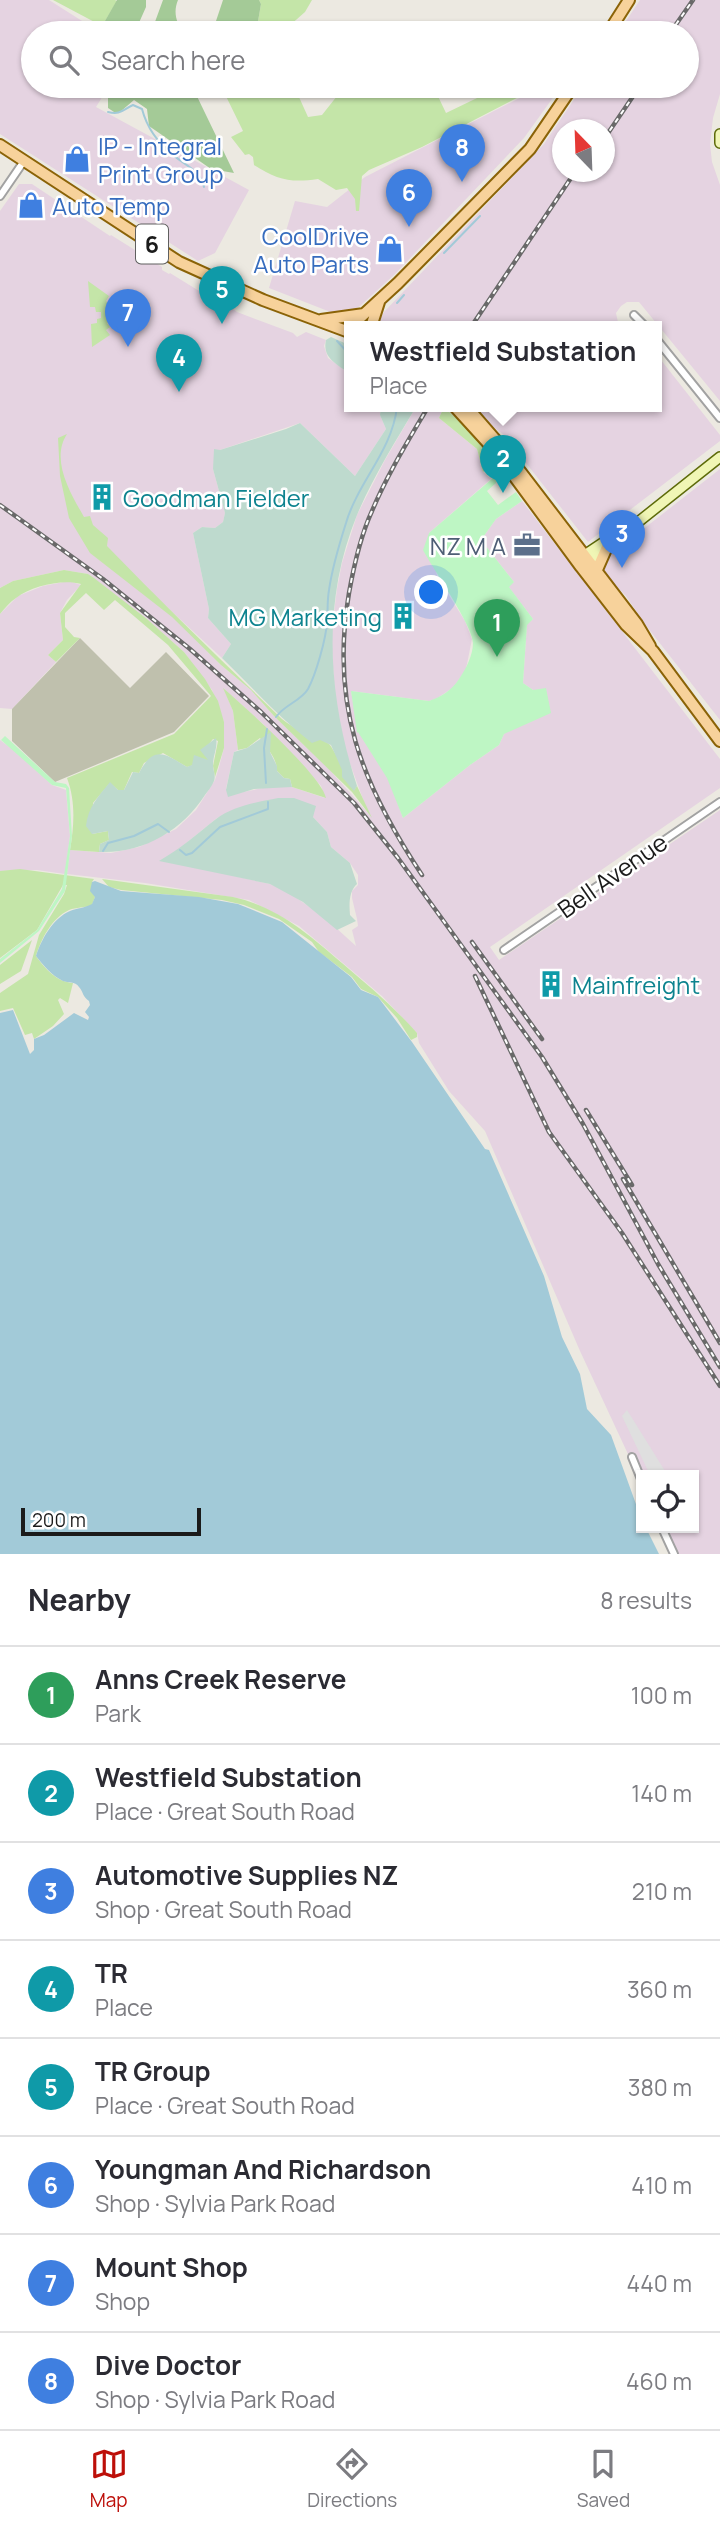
<!DOCTYPE html>
<meta charset="utf-8">
<style>
:root{--surface:#fff;--page:#f2f2f3;--text:#2b2b33;--muted:#7c7c81;--line:#e1e1e2;--accent:#bd0f09}
body{margin:0;font-family:Manrope,sans-serif;background:var(--page);color:var(--text)}
.controls{position:absolute;right:21px;bottom:21px;display:grid;overflow:hidden;border-radius:0px;box-shadow:0 2px 5px #0004}
.controls button{width:63px;height:63px;display:grid;place-items:center;padding:0;border:0;border-bottom:2px solid var(--line);background:var(--surface);color:var(--text);font:35px sans-serif}
.compass{position:absolute;left:552px;top:119px;width:63px;height:63px;border-radius:50%;background:var(--surface);box-shadow:0 2px 5px #0004;rotate:337deg}
.scale{position:absolute;left:21px;bottom:18px;width:180px;box-sizing:border-box;padding-left:7px;border:4px solid #1b1b1b;border-top:0;font-size:19px;line-height:24px;white-space:nowrap;color:#1b1b1b;-webkit-text-stroke:5px #fff;paint-order:stroke}
.you{position:absolute;left:432px;top:593px;width:24px;height:24px;margin:-18px;border:5px solid #fff;border-radius:50%;background:#1a73e8;box-shadow:0 0 0 10px #1a73e833}
.badge{display:grid;place-items:center;width:46px;height:46px;border-radius:50%;background:var(--accent);color:#fff;font-size:23px;font-weight:700}
.pin{position:absolute;translate:-50% -58px;filter:drop-shadow(0 2px 4px #0008)}
.pin::after{content:'';position:absolute;top:37px;width:24px;height:21px;background:inherit;clip-path:polygon(0 0,100% 0,50% 100%)}
.popup{position:absolute;left:344px;top:321px;width:318px;height:91px;box-sizing:border-box;display:grid;place-content:center;border-radius:0px;background:var(--surface);filter:drop-shadow(0 2px 5px #0005);font-size:23px;white-space:nowrap;color:var(--muted)}
.popup b{font-size:26px;color:var(--text)}
.popup::after{content:'';position:absolute;left:50%;top:100%;margin-left:-14px;border:14px solid transparent;border-top-color:var(--surface)}
.list{margin:0;padding:0;list-style:none}
h2{display:flex;justify-content:space-between;align-items:center;height:91px;margin:0;padding:0 28px;font-size:30px}
h2 small{font-size:23px;font-weight:400;color:var(--muted)}
.list li{display:grid;grid-template-columns:46px 1fr auto;gap:21px;align-items:center;box-sizing:border-box;height:98px;padding:0 28px;border-top:2px solid var(--line)}
.list b{display:block;font-size:26px;white-space:nowrap}
.list p{margin:0;font-size:23px;white-space:nowrap;color:var(--muted)}
.list em{font-size:23px;font-style:normal;color:var(--muted)}
.icon{flex:none;width:38px;height:38px;fill:none;stroke:currentColor;stroke-width:2;stroke-linecap:round;stroke-linejoin:round}
.map{position:relative;flex:none;width:720px;height:1554px;overflow:hidden}
.search{position:absolute;background:var(--surface);box-shadow:0 2px 5px #0004;left:21px;right:21px;top:21px;height:77px;display:flex;align-items:center;gap:18px;box-sizing:border-box;padding:0 24px;border-radius:38px;color:var(--muted);font-size:26px}
.sheet{height:875px;background:var(--surface)}
nav{display:flex;justify-content:space-around;align-items:center;box-sizing:border-box;height:98px;border-top:2px solid var(--line);background:var(--surface);font-size:19px;color:var(--muted)}
nav a{display:grid;justify-items:center;gap:4px}
nav .on{color:var(--accent)}
.map>svg:first-child{display:block}
.industrial{fill:#e5d3e1;fill-rule:evenodd}
.construction{fill:#bfc0ad}
.grass{fill:#c4e5a8}
.forest{fill:#a4ca97}
.wetland{fill:#bedace}
.park{fill:#bef6c4}
.parking{fill:#dfdfdf}
.water{fill:#a2cad8}
.lines{fill:none;stroke-linecap:round;stroke-linejoin:round}
.stream{stroke:#a2cad8;stroke-width:2}
.street-casing{stroke:#a2a2a2;stroke-width:10}
.secondary-casing{stroke:#5d6b09;stroke-width:12}
.primary-casing{stroke:#8b6307;stroke-width:14}
.street{stroke:#fff;stroke-width:6}
.secondary{stroke:#f0f6b5;stroke-width:9}
.primary{stroke:#f7d29b;stroke-width:10}
.rail-casing{stroke:#696969;stroke-width:4.5}
.rail{stroke:#fff;stroke-width:2;stroke-dasharray:5;stroke-linecap:butt}
.labels{text-anchor:middle;dominant-baseline:central;stroke-width:5;stroke-linejoin:round;paint-order:stroke}
.shield{fill:#fff;stroke:#5f5f5f;stroke-width:2}
.shield-label{font-size:23px;font-weight:bold;fill:#1b1b1b}
.shop-label{font-size:24px;fill:#366cbe;stroke:#fff;text-anchor:start}
.culture-label{font-size:24px;fill:#0d838f;stroke:#fff;text-anchor:start}
.service-label{font-size:24px;fill:#4e5e75;stroke:#fff;text-anchor:end}
.street-label{font-size:24px;fill:#1b1b1b;stroke:#fff}
</style>
<div class="map">
<svg width="720" height="1554" viewBox="0 0 720 1554">
<rect width="100%" height="100%" fill="#ece9e1"/>
<!-- industrial -->
<path class="industrial" d="M0,0H49L101,33H33V86H109L96,107L249,190L215,253L198,261L0,134Z
M640,0H720V94L713,118L710,144L712,162L720,185V401L639,302H627L621,306L616,313L619,327H376L384,312L544,144L583,86H687V33H618ZM562,130H604V172H562Z
M543,86L557,92L524,138L395,274L360,306L351,311L333,313L269,288L295,201L327,207L365,177Z
M19,184H32L110,236L111,235L162,267V270L169,274L170,273L204,294L226,303L237,312L293,333L297,337L306,332L326,340L324,346L328,358L349,373V407H381L380,415L386,429L355,476L300,423L220,450L213,469L225,513L223,522L215,528L202,527L193,533L209,609L208,618L231,644L222,658L144,586L221,665L251,690L274,716L327,767L368,813L344,747L335,697L331,636L337,589L342,563L357,515L385,460L416,407H444L439,418L477,449L483,472L491,479L429,533L437,576L465,621L472,639L466,669L454,687L436,699L429,701L351,691L358,731L388,778L403,818L470,765L499,745L504,734L533,690L523,683L527,624L533,619L508,586L514,582L481,540L496,519L522,501L720,759V788L490,947L499,960L720,810V1554H676L663,1528H694V1475H641V1482L580,1351L485,1131L449,1091L419,1043L417,1033L382,996L299,926L249,900L145,883L67,874L70,850L111,853L139,847L176,829L196,810L215,780L219,767L224,748V722L212,690L184,652L147,619L88,574L64,570L13,581L0,588V211ZM224,689L263,724L298,760L321,786L325,798L292,787L273,786L238,793L226,789L234,752L238,750L233,711ZM252,804L313,817L327,832L331,847L350,863L358,875V885L352,891V898L357,919L358,926L352,930L356,946L324,917L288,892L270,884L217,872L174,853L217,818Z
M657,355L720,435V441L588,542L504,435L492,426L476,407H657Z
M720,469V720L644,623L626,596L605,575L603,567L605,559Z
M69,581L81,585L67,600L60,613L63,640L48,655L56,662L12,709L0,708V614L18,596L43,586Z
M0,740L19,754L52,785L66,790L70,836L65,874L37,870L0,871Z"/>
<!-- construction -->
<path class="construction" d="M80,638L130,688L166,652L209,696L174,732L55,782L12,741V709Z"/>
<!-- grass -->
<path class="grass" d="M53,0H115L117,1L102,26Z
M259,0H312L305,12L288,27V33H256L261,4Z
M221,86H294L308,117L322,115L341,91L350,86H425L435,90L446,113L502,86H540L422,147L369,170L362,176L359,211H356L355,199L347,188L336,190L318,179C291,183 277,180 254,165L253,157L249,154L245,155L231,137L243,131Z
M88,281L109,296L106,301L109,304L108,307L113,311L115,308L119,310L123,305L139,316L123,326L120,321L116,324L112,320L107,323L110,327L106,330L110,335L92,347L91,324L97,323V319L101,318V312H96L95,307H90Z
M444,407L481,442L488,452L490,464L483,472L477,449L439,418Z
M67,434C50,460 71,494 84,517L90,516L93,525L108,538L107,546C164,605 223,662 282,719C294,730 315,735 329,744C333,747 350,782 354,790L357,786L372,818L352,792L274,716L251,690L221,665L172,617L90,553L69,518L60,476L58,438Z
M64,570L88,574L94,578L147,619L184,652L205,679L218,701L224,722V748L215,777L213,766L218,741L213,739L209,744L208,761L187,767L163,753L144,763L139,773L132,772L124,790H118L110,783L93,803L92,834L108,831L109,840L100,844L99,852L70,850C74,826 76,802 67,778L174,734L211,696L168,645L115,600L104,610L86,593L65,613V627L74,637L80,638L56,662L48,655L63,640L60,613L81,584C62,579 32,586 16,598C10,602 5,608 0,614V588L13,581Z
M223,688C243,705 322,776 326,798L292,787L290,779L284,778L277,771C277,758 267,748 260,738L247,748L238,750L233,711Z
M20,869L94,879L92,882L95,897L92,905C85,908 76,907 69,910C52,918 41,939 36,956C45,969 57,982 73,983L68,1003L60,998L58,1000L64,1014L53,1026L34,1039L32,1033L25,1035L13,1008L0,1011V993L28,974L39,935L64,894L67,885H63L37,930L0,958V871Z
M102,879L233,897C278,907 308,934 342,963C369,986 394,1007 417,1033V1037L411,1040L397,1018L378,997L361,989L352,977L319,952L312,942L279,919L244,905L222,900L121,890L109,887Z
M32,940L21,971L0,984V965Z"/>
<!-- forest -->
<path class="forest" d="M117,0H146V7L138,25L140,33H98Z
M163,0H178C173,12 176,23 184,33H154L152,30Z
M223,0H259L261,4L256,33H212Z
M109,86H192L234,173L211,169L149,126L147,109L134,100L120,112H114L108,108V98L105,93Z"/>
<!-- wetland -->
<path class="wetland" d="M331,337L349,345V373C337,364 322,358 326,340Z
M381,407H416C395,442 373,477 357,515C321,603 328,697 357,786L354,791L342,777V770L331,745L320,740L312,743C279,718 252,687 222,658L231,644L208,618L209,609L193,533L202,527L215,528L223,522L225,513L213,469L214,449L220,450L286,429L300,423L355,476L386,429L380,415Z
M271,732L270,752L277,766V771L284,778L290,779L292,787L254,789L228,797L226,790L234,752L247,748Z
M216,738C218,747 213,755 213,765C213,770 216,776 214,781C212,786 208,791 205,795C182,831 142,854 99,852L100,844L109,840L108,831L92,834L86,826C88,807 98,797 110,782L118,790H124L133,772L139,773C154,745 164,753 187,767L192,765L194,755L208,760L200,750Z
M278,798H294L316,806L313,817L327,832L331,847L350,863L357,884C349,891 349,904 350,915L356,921L337,930L303,902L270,884L159,861C180,849 197,834 216,819C233,806 258,802 278,798Z"/>
<!-- park -->
<path class="park" d="M493,478L497,479L496,483L487,491L498,505L516,492L522,501L496,519L481,540L514,582L509,587L533,619L527,625L523,683L533,690L546,688L551,713L504,734L499,745L470,765L403,818L387,778L358,732L357,733L351,691L429,701C441,697 452,690 459,679C466,669 473,655 473,643C473,626 433,569 423,550L429,533Z
M5,736L55,782L66,784L69,788L72,836L65,891L39,931L0,963V959L37,930L62,889L70,836L66,788L52,785L1,740Z"/>
<!-- parking -->
<path class="parking" d="M627,1410L665,1471L668,1475H650L622,1416Z"/>
<!-- water -->
<path class="water" d="M95,881L121,891L199,897L238,904L282,922L351,977L361,990L378,997L412,1042L485,1149L489,1150L544,1276L562,1337L580,1374L587,1409L611,1435L641,1518V1528H646L659,1554H0V1013L13,1010L30,1054L34,1050V1039L44,1035L74,1013L88,1020L89,1017L85,1012L90,1005L89,1001C82,996 84,993 79,987C75,981 68,983 63,981C52,976 43,965 36,956C41,940 53,918 70,911C77,908 85,908 92,904L95,897L90,891L92,882Z"/>
<g class="lines">
<!-- stream -->
<path class="stream" d="M108,112C121,115 122,110 133,105L142,109C147,128 158,143 173,155C185,165 201,171 204,187
M444,253L480,216
M397,303L404,295
M337,341L349,354
M276,717C284,705 301,701 308,689C316,674 326,639 327,622C328,612 327,601 329,590C332,569 339,545 346,523C358,482 392,451 397,407
M266,783L264,748L267,729
M180,850L186,855L192,853L220,827L268,809V802
M103,851L108,843L134,836L158,824L169,832"/>
<defs>
<path id="street" d="M0,196L24,161
M634,315L646,327
M657,340L720,418
M504,950L720,802
M632,1457L641,1479
M662,1528L674,1554"/>
<path id="secondary" d="M720,134V143
M580,558L610,538L618,535
M584,565L720,457"/>
<path id="primary" d="M608,33L629,0
M0,145L179,262L263,300L349,332
M321,320L364,314
M350,327L398,283L530,149L573,86
M371,327L379,302
M455,407L497,453L581,567L626,625L653,651L720,741
M467,407L500,445L637,624L650,646
M596,572L607,547"/>
</defs>
<!-- street casing -->
<use href="#street" class="street-casing"/>
<!-- secondary casing -->
<use href="#secondary" class="secondary-casing"/>
<!-- primary casing -->
<use href="#primary" class="primary-casing"/>
<!-- street -->
<use href="#street" class="street"/>
<!-- secondary -->
<use href="#secondary" class="secondary"/>
<!-- primary -->
<use href="#primary" class="primary"/>
<defs>
<path id="rail" d="M670,33L693,0
M604,139L640,86
M471,327L575,172
M0,505L103,579L190,649L261,712L354,803L398,858L542,1057L583,1124L658,1264L720,1367
M422,875C361,783 330,705 349,593C354,565 360,537 372,511C387,475 408,441 428,407
M472,942L542,1039
M475,976L549,1132L622,1233L720,1386
M586,1110L632,1185
M623,1179L720,1343"/>
</defs>
<!-- rail casing -->
<use href="#rail" class="rail-casing"/>
<!-- rail -->
<use href="#rail" class="rail"/>
</g>
<!-- icons -->
<defs>
<symbol id="shop-bare" viewBox="-9 -9 18 18"><path d="M-5-2.5h2.3a2.7 3.5 0 0 1 5.4 0H5L5.5 6h-11ZM-1.5-2.5h3a1.5 2.3 0 0 0-3 0Z" fill="#3f7fe0" stroke="#fff" stroke-width="2.5" paint-order="stroke"/></symbol>
<symbol id="building-bare" viewBox="-9 -9 18 18"><path d="M-4-6H4V6H1V3H-1V6H-4ZM-2.5-4.3h1.7v1.8h-1.7ZM.8-4.3h1.7v1.8H.8ZM-2.5-1h1.7V.8h-1.7ZM.8-1h1.7V.8H.8Z" fill="#0f9aa8" stroke="#fff" stroke-width="2.5" paint-order="stroke"/></symbol>
<symbol id="office-bare" viewBox="-9 -9 18 18"><path d="M-6-3h4V-5.5h4V-3h4V5H-6ZM-1-4.5V-3h2v-1.5ZM-6 0V1H6V0Z" fill="#5c6f8a" stroke="#fff" stroke-width="2.5" paint-order="stroke"/></symbol>
</defs>
<g fill-rule="evenodd">
<use href="#shop-bare" x="58" y="140" width="38" height="38"/>
<use href="#shop-bare" x="12" y="186" width="38" height="38"/>
<use href="#shop-bare" x="371" y="230" width="38" height="38"/>
<use href="#building-bare" x="83" y="478" width="38" height="38"/>
<use href="#office-bare" x="508" y="526" width="38" height="38"/>
<use href="#building-bare" x="384" y="597" width="38" height="38"/>
<use href="#building-bare" x="532" y="965" width="38" height="38"/>
</g>
<g class="labels">
<!-- shield labels -->
<rect class="shield" x="136" y="224.5" width="32" height="39" rx="5"/>
<g class="shield-label">
<text x="152" y="244">6</text>
</g>
<!-- shop labels -->
<g class="shop-label">
<text x="98" y="145">IP - Integral<tspan x="98" dy="28">Print Group</tspan></text>
<text x="52" y="205">Auto Temp</text>
<text x="369" y="235" text-anchor="end">CoolDrive<tspan x="369" dy="28">Auto Parts</tspan></text>
</g>
<!-- culture labels -->
<g class="culture-label">
<text x="123" y="497">Goodman Fielder</text>
<text x="382" y="616" text-anchor="end">MG Marketing</text>
<text x="572" y="984">Mainfreight</text>
</g>
<!-- service labels -->
<g class="service-label">
<text x="506" y="545">NZ M A</text>
</g>
<!-- street labels -->
<g class="street-label">
<text transform="translate(612 875) rotate(-35)">Bell Avenue</text>
</g>
</g>
</svg>
<div class="controls">
<button><svg class="icon" aria-label="locate" viewBox="0 0 24 24"><circle cx="12" cy="12" r="6"/><path d="M12 2v4M12 18v4M2 12h4M18 12h4"/></svg></button>
</div>
<svg class="compass" viewBox="-18 -18 36 36"><path d="M0-13l5 13h-10z" fill="#e53935"/><path d="M0 13l5-13h-10z" fill="#7c7c81"/></svg>
<div class="scale">200 m</div>
<div class="you"></div>
<div class="pin badge" style="left:497px;top:657px;background:#2e9e5b">1</div>
<div class="pin badge" style="left:503px;top:493px;background:#0f9aa8">2</div>
<div class="popup"><b>Westfield Substation</b>Place</div>
<div class="pin badge" style="left:622px;top:568px;background:#3f7fe0">3</div>
<div class="pin badge" style="left:179px;top:392px;background:#0f9aa8">4</div>
<div class="pin badge" style="left:222px;top:324px;background:#0f9aa8">5</div>
<div class="pin badge" style="left:409px;top:227px;background:#3f7fe0">6</div>
<div class="pin badge" style="left:128px;top:347px;background:#3f7fe0">7</div>
<div class="pin badge" style="left:462px;top:182px;background:#3f7fe0">8</div>
<div class="search"><svg class="icon" aria-label="search" viewBox="0 0 24 24"><circle cx="10" cy="10" r="6"/><path d="M15 15l6 6"/></svg>Search here</div>
</div>
<section class="sheet">
<h2>Nearby<small>8 results</small></h2>
<ul class="list">
<li><span class="badge" style="background:#2e9e5b">1</span><div><b>Anns Creek Reserve</b><p>Park</p></div><em>100 m</em></li>
<li><span class="badge" style="background:#0f9aa8">2</span><div><b>Westfield Substation</b><p>Place · Great South Road</p></div><em>140 m</em></li>
<li><span class="badge" style="background:#3f7fe0">3</span><div><b>Automotive Supplies NZ</b><p>Shop · Great South Road</p></div><em>210 m</em></li>
<li><span class="badge" style="background:#0f9aa8">4</span><div><b>TR</b><p>Place</p></div><em>360 m</em></li>
<li><span class="badge" style="background:#0f9aa8">5</span><div><b>TR Group</b><p>Place · Great South Road</p></div><em>380 m</em></li>
<li><span class="badge" style="background:#3f7fe0">6</span><div><b>Youngman And Richardson</b><p>Shop · Sylvia Park Road</p></div><em>410 m</em></li>
<li><span class="badge" style="background:#3f7fe0">7</span><div><b>Mount Shop</b><p>Shop</p></div><em>440 m</em></li>
<li><span class="badge" style="background:#3f7fe0">8</span><div><b>Dive Doctor</b><p>Shop · Sylvia Park Road</p></div><em>460 m</em></li>
</ul>
</section>
<nav>
<a class="on"><svg class="icon" aria-label="map" viewBox="0 0 24 24"><path d="M3 6l6-2 6 2 6-2v14l-6 2-6-2-6 2zM9 4v14M15 6v14"/></svg>Map</a>
<a><svg class="icon" aria-label="directions" viewBox="0 0 24 24"><path d="M12 3l9 9-9 9-9-9zM9 14v-3h6M13 9l2 2-2 2"/></svg>Directions</a>
<a><svg class="icon" aria-label="saved" viewBox="0 0 24 24"><path d="M7 4h10v16l-5-4-5 4z"/></svg>Saved</a>
</nav>
